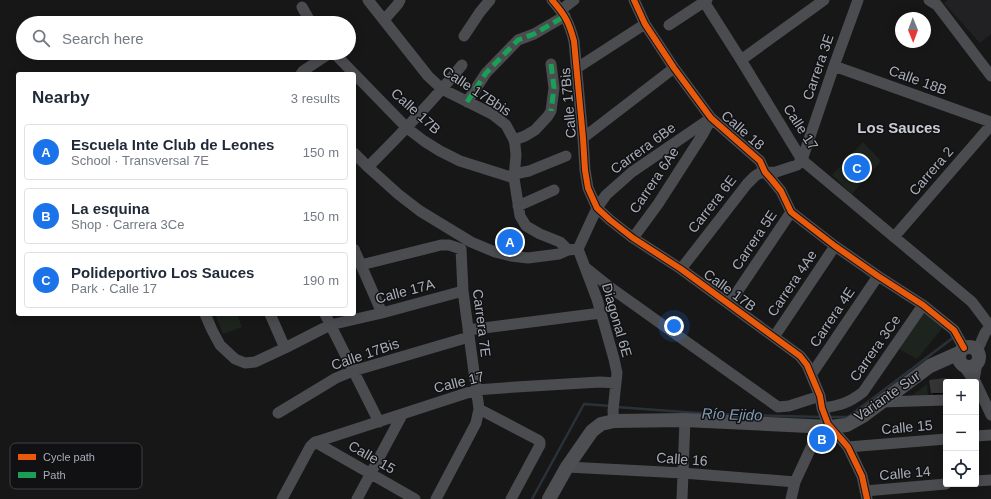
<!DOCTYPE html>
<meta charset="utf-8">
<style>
:root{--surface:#fff;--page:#f2f2f3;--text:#1f2937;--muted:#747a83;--line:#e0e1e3;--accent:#1a73e8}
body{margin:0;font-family:Helvetica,sans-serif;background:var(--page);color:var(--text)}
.controls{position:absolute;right:12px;bottom:12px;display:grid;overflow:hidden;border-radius:4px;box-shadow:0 2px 10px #0003}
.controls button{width:36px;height:36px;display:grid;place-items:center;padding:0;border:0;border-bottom:1px solid var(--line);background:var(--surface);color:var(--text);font:20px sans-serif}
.compass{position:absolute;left:895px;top:12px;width:36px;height:36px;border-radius:50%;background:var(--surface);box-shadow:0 2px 10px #0003;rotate:179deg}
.you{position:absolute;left:674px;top:326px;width:14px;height:14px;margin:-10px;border:3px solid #fff;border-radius:50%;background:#1a73e8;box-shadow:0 0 0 6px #1a73e833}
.badge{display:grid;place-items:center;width:26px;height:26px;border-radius:50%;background:var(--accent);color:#fff;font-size:13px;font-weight:700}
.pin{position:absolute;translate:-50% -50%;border:2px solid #fff;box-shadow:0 1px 4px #0006}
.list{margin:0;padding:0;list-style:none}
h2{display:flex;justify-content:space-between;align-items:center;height:52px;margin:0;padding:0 16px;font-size:17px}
h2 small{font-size:13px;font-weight:400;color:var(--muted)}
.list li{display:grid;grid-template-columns:26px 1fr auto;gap:12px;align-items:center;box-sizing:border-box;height:56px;margin:0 8px 8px;padding:0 8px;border:1px solid var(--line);border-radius:4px}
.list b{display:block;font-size:15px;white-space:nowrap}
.list p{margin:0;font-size:13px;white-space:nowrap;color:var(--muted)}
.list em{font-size:13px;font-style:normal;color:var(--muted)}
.icon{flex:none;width:22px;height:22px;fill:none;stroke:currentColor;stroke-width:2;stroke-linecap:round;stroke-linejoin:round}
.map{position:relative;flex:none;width:991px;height:499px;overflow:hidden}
.search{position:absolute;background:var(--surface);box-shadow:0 2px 10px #0003;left:16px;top:16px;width:340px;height:44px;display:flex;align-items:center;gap:10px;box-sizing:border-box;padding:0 14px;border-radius:22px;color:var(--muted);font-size:15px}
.panel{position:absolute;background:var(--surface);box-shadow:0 2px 10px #0003;left:16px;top:72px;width:340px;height:244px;border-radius:4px}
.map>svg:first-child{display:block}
.built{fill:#212123}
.green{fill:#1d241e}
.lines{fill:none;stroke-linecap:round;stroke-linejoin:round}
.stream{stroke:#2a3239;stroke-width:2.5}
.building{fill:#353536;filter:url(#shadow)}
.minor{stroke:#4b4c50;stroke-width:11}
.major{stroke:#4d4f52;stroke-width:14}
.quiet{stroke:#1a9f57;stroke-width:5;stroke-dasharray:10 5;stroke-linecap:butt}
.cycleway-casing{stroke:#111113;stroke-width:8}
.cycleway{stroke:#e8590c;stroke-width:6}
.labels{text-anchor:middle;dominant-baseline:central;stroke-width:3;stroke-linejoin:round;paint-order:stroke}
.street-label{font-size:14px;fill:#a8adb8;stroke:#111113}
.neighbourhood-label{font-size:15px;font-weight:bold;fill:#c9ccd4;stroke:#111113}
.water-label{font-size:15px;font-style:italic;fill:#7f9bb3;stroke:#111113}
.key{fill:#111113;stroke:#3e4045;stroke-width:1}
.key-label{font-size:11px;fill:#a8adb8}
</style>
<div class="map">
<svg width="991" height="499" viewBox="0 0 991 499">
<defs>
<filter id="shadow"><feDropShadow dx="2.5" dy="2.5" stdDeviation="0" flood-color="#0009"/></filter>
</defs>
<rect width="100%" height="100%" fill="#171717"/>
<!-- built -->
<path class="built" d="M948,0H991V34L980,43L944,3Z"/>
<!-- green -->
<path class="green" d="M863,142L881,161L852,194L832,175Z
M925,310L944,326L917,359L897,348Z
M215,314H237L242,327L223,334Z
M927,384L928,398L906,400Z"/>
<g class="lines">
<!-- stream -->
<path class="stream" d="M616,407L712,414L821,417
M828,417H848L954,337
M532,499L584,404L611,406"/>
</g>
<!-- building -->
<path class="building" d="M946,378V393H931L929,380Z"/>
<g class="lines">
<!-- minor -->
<path class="minor" d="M368,0L428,76L442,89L492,114L506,125L514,140L515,145L516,155L514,178L520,216L526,226L540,234L560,242L568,250
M552,0C565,15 569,22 574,41L583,138L585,170L588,188L597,208L610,220L633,238L681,269L800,356L807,365L820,396L822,408L828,424L848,447L862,476L867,499
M634,0L645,24L674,68L711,118L760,161L765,172L772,180L781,191L791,212L835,246L878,276L923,305L954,330L964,348
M703,0L741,60L802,160L972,302L990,326
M929,0L937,5L991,76
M302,7L311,23
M561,10L574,0
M384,20L398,4L400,0
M669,25L707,0
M464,36L480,12L490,0
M334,53L407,128L424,141L440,151L460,161L514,178
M741,60L824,0
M834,66L991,122
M577,68L645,24
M301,74L303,71L330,53
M467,102L486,73L518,40L534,34L565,16
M583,138L674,68
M514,140L525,136L535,130L548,116L551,111L554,88L551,64
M354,153L368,167L398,194L420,211L471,242L495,252L511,256L528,258L559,254L568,250L578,249
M368,167C401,134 433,101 462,65
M514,174L529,171L566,156
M518,206L554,190
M894,237L991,125
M633,238L658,204L703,134L711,119
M354,249L382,313
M578,249L597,208L606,195L632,172L711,118
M578,249L597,299L614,359L617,373L613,411L614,421
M361,265L441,245H449L461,249
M586,268L611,288L778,407L789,406L820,396
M681,269L747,184L755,176L760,173L776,172L797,165L802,160L834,66L858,0
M729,304L791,212
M205,314L212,330L220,345L235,359L245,363L255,362L285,348L330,325L382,313L463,291
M270,314L285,348
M325,314L379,422
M468,330L601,313
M774,337L835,246
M977,351L985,333L990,326
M963,365L975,382
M811,375L878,276
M974,380L977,363
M976,383L991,415
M881,402L946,400
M822,408C839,406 849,403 863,392L923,305
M479,409L538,440L540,442V445L511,499
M278,413L336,378L353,371L469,337
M976,436L991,435
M315,442L415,499
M848,447L946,439
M567,467L683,473L795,482
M976,481L991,480
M865,491L946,484
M282,499L310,447L315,442L322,440L476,390L516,387L600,382L616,383
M357,499L402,415
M436,499L476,423L479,409L463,291L461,249
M682,499L685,420
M791,499L795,482L821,426"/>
<!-- major -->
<path class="major" d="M959 357a10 10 0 1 1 20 0a10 10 0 1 1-20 0Z
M549,499L567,467L592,431L601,424L614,421L685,420L830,427L847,425L863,416L930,366L959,353"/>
<!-- quiet -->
<path class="quiet" d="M551,64L554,88L551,111
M467,102L486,73L518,40L534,34L565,16"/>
<defs>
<path id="cycleway" d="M552,0C565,15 569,22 574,41L583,138L585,170L588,188L597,208L610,220L633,238L681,269L800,356L807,365L820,396L822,408L828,424L848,447L862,476L867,499
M634,0L645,24L674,68L711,118L760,161L765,172L772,180L781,191L791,212L835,246L878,276L923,305L954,330L964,348"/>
</defs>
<!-- cycleway casing -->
<use href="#cycleway" class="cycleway-casing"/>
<!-- cycleway -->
<use href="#cycleway" class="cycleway"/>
</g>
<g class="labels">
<!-- street labels -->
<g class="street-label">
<text transform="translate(818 67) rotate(-71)">Carrera 3E</text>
<text transform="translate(918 80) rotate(20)">Calle 18B</text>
<text transform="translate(477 91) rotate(33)">Calle 17Bbis</text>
<text transform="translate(568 103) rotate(-95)">Calle 17Bis</text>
<text transform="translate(416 111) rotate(42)">Calle 17B</text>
<text transform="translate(801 127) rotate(57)">Calle 17</text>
<text transform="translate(743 130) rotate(41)">Calle 18</text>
<text transform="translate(643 148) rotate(-36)">Carrera 6Be</text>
<text transform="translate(931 171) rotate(-49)">Carrera 2</text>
<text transform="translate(654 180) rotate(-56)">Carrera 6Ae</text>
<text transform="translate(712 204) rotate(-52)">Carrera 6E</text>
<text transform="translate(754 240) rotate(-56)">Carrera 5E</text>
<text transform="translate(792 283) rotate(-56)">Carrera 4Ae</text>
<text transform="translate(730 290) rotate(36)">Calle 17B</text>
<text transform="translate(405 291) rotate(-15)">Calle 17A</text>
<text transform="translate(832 317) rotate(-56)">Carrera 4E</text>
<text transform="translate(617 320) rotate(74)">Diagonal 6E</text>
<text transform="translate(482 323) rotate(83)">Carrera 7E</text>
<text transform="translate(875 348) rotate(-55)">Carrera 3Ce</text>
<text transform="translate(365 354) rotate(-19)">Calle 17Bis</text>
<text transform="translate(459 382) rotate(-14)">Calle 17</text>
<text transform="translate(887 396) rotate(-35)">Variante Sur</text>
<text transform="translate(907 427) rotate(-5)">Calle 15</text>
<text transform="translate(372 457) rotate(30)">Calle 15</text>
<text transform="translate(682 459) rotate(4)">Calle 16</text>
<text transform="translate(905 473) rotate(-5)">Calle 14</text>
</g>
<!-- neighbourhood labels -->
<g class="neighbourhood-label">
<text x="899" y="127">Los Sauces</text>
</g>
<!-- water labels -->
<g class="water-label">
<text transform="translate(732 414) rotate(2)">Río Ejido</text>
</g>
</g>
<!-- legend -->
<rect x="10" y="443" width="132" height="46" rx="6" class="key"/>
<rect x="18" y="454" width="18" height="6" fill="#e8590c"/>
<rect x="18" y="472" width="18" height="6" fill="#1a9f57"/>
<g class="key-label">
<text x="43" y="461">Cycle path</text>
<text x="43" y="479">Path</text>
</g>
</svg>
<div class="controls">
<button>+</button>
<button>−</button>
<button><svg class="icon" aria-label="locate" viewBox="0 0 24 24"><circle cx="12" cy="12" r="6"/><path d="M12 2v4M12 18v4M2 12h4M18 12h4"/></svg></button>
</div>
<svg class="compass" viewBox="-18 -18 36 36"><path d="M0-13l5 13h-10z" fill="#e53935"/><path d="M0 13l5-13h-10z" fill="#747a83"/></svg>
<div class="you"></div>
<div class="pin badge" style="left:510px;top:242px">A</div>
<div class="pin badge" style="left:822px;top:439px">B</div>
<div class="pin badge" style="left:857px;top:168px">C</div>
<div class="search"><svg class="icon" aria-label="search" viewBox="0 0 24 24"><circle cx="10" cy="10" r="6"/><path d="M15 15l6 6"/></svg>Search here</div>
<section class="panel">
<h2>Nearby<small>3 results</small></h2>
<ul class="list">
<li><span class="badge">A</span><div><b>Escuela Inte Club de Leones</b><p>School · Transversal 7E</p></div><em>150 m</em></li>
<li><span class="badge">B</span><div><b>La esquina</b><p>Shop · Carrera 3Ce</p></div><em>150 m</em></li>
<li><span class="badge">C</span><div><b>Polideportivo Los Sauces</b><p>Park · Calle 17</p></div><em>190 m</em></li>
</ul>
</section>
</div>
